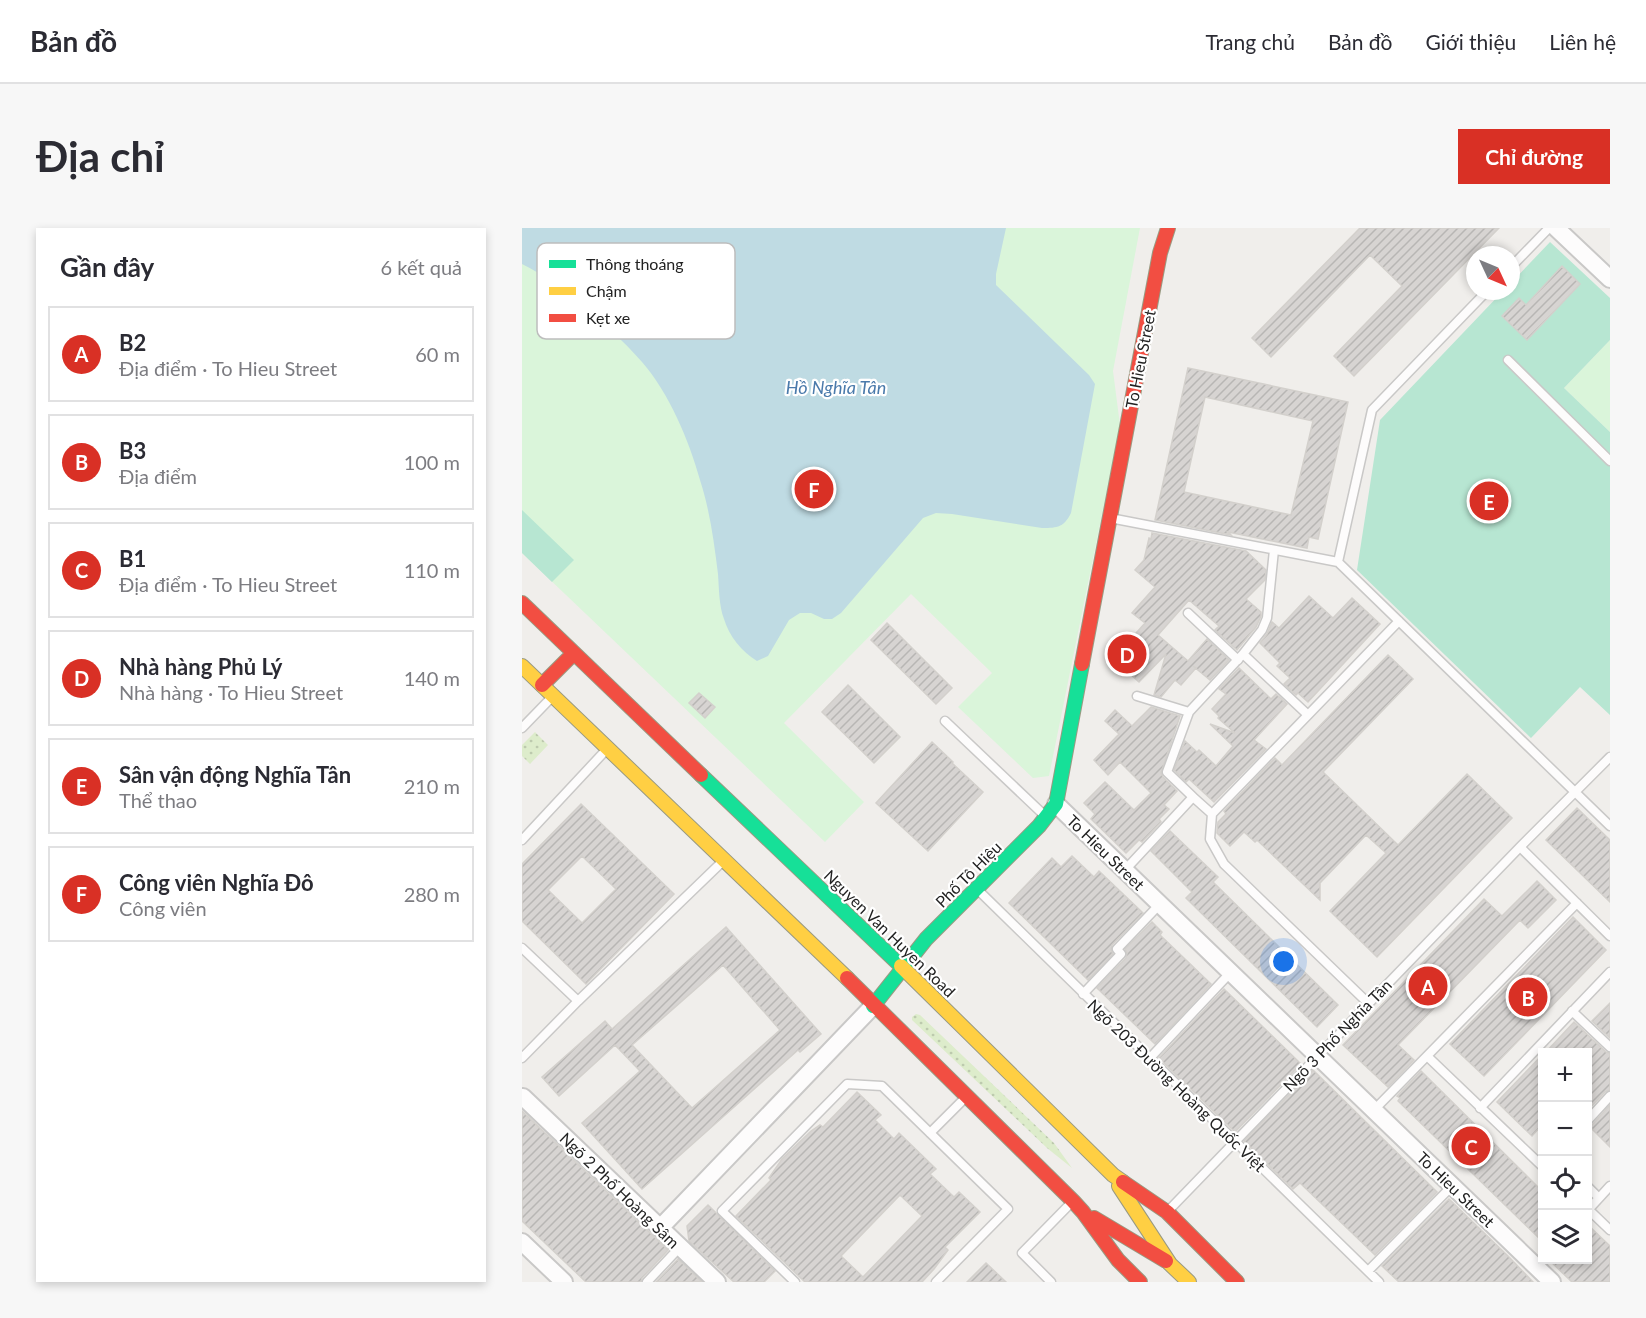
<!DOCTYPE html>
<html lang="vi">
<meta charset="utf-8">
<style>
:root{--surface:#fff;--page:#f7f7f7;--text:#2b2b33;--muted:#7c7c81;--line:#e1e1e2;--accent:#d93025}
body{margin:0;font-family:Lato,sans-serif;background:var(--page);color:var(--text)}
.controls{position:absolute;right:18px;bottom:18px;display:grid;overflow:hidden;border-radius:0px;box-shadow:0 3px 9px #0003}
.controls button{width:54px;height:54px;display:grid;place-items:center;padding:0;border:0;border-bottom:2px solid var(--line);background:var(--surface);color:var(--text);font:30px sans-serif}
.compass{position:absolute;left:944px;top:18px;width:54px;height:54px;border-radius:50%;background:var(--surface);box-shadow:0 3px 9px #0003;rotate:134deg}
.you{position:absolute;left:762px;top:734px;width:21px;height:21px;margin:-15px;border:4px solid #fff;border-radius:50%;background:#1a73e8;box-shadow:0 0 0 9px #1a73e833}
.badge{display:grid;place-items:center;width:39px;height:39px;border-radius:50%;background:var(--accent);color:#fff;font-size:20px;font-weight:700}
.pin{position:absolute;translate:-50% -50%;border:3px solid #fff;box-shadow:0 2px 6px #0006}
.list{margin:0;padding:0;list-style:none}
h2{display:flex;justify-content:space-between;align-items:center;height:78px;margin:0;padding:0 24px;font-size:26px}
h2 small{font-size:20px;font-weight:400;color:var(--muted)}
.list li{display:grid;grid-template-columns:39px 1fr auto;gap:18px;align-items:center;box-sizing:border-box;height:96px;margin:0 12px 12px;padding:0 12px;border:2px solid var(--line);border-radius:0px}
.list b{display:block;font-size:22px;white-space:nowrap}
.list p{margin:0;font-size:20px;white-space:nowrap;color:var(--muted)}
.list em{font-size:20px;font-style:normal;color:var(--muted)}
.icon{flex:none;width:33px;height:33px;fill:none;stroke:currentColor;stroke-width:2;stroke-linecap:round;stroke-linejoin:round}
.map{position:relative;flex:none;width:1088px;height:1054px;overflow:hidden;border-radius:0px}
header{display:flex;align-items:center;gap:36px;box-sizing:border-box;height:84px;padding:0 30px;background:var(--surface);border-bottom:2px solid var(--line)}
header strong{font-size:28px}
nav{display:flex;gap:33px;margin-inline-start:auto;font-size:21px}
.intro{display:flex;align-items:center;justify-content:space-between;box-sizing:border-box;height:144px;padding:0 36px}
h1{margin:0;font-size:42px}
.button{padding:15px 27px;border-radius:0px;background:var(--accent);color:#fff;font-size:21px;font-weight:700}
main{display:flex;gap:36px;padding:0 36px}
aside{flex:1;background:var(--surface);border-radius:0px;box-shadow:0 3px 9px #0003}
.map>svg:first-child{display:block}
.grass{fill:url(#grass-dots)}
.park{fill:#daf5da}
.pitch{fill:#b7e6d2}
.water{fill:#bfdbe3}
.building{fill:url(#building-hatch);stroke:#d3d0cc;stroke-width:1.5;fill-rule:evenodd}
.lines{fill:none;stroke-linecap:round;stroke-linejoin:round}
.lane-casing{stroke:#c9c8c7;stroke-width:11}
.street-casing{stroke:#c9c8c7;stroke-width:20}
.fast-casing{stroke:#999a82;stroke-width:16}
.slow-casing{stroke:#999a82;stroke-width:16}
.jam-casing{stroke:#999a82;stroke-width:16}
.lane{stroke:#fdfcfc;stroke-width:8}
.street{stroke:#fdfcfc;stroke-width:16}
.fast{stroke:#16e098;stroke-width:14}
.slow{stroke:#ffcf43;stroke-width:14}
.jam{stroke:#f24e42;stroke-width:14}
.labels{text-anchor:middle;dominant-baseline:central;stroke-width:4.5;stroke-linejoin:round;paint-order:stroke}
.street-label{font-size:16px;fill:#222;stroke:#fff}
.water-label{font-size:18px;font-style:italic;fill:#4a7aab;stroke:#fff}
.key{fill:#fff;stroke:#bdbdbd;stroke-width:1.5}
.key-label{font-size:16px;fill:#222}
</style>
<header>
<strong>Bản đồ</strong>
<nav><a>Trang chủ</a><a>Bản đồ</a><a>Giới thiệu</a><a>Liên hệ</a></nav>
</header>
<div class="intro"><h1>Địa chỉ</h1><a class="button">Chỉ đường</a></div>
<main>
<aside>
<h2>Gần đây<small>6 kết quả</small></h2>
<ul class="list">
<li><span class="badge">A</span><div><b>B2</b><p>Địa điểm · To Hieu Street</p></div><em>60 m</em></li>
<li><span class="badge">B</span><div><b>B3</b><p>Địa điểm</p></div><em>100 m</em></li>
<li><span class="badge">C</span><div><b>B1</b><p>Địa điểm · To Hieu Street</p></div><em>110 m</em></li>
<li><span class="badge">D</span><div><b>Nhà hàng Phủ Lý</b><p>Nhà hàng · To Hieu Street</p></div><em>140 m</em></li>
<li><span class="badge">E</span><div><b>Sân vận động Nghĩa Tân</b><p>Thể thao</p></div><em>210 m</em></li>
<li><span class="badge">F</span><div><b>Công viên Nghĩa Đô</b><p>Công viên</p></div><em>280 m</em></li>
</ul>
</aside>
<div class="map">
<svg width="1088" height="1054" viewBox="0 0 1088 1054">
<defs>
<pattern id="grass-dots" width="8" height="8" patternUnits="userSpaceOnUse" patternTransform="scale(1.5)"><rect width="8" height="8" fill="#ddeccb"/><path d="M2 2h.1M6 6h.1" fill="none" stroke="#bdcaae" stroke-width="1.8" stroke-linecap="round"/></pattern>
<pattern id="building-hatch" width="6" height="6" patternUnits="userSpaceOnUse" patternTransform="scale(1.5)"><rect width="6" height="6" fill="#d7d4d2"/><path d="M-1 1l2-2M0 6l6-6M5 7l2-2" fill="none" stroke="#b8b6b4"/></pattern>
</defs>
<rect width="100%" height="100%" fill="#f0eeeb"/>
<!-- grass -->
<path class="grass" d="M13,504L26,517L8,536L0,528V517Z
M394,786L398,787L532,915L550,940L525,920L390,792V789Z"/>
<!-- park -->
<path class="park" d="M0,0H618L591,143L598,197L527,548L511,550L436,479L470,445L389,366L262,495L342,574L303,614L0,325Z
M1088,112V204L1042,160Z"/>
<!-- pitch -->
<path class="pitch" d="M1028,14L1088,70V112L1042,160L1088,204V487L1058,459L1009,510L835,342L858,192L981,63H989V55Z
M0,282L52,332L30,354L0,325Z"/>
<!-- water -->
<path class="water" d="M0,0H484L474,46V57L567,147L573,156L549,285C542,299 536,300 520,300L430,286L414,285L401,290L319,385L310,391H302L289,385H278L267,392L246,428L235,433C220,424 207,408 202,391C197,378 197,360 196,346C192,314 188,283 178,252C167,212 147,165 120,134C101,112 79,93 56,75C38,61 21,46 0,36Z"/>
<!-- building -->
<path class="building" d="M838,0H977L832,148L812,128L880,58L848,27L749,129L730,110Z
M1040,38L1058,56L1005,112L980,88L997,70L1004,77Z
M666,140L826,174L796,311L787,309L785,320L706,304L709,307L633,292ZM683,169L791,193L769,287L662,264Z
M630,305L724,323L744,342L743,352L724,371L739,384V388L734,399L715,422L693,402L697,398L667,372L636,407L666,433L685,411L707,432L688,452L671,438L674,440L659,457L653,452L639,469L632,467L644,426L617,454L591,431L623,395L610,385L633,359L613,342L622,332L627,310L629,311Z
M787,368L811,390L830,370L858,396L786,474L776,465L774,467L762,456L768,450L755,438L758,435L738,415L745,406L750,394L757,400Z
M365,395L430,460L414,476L349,412Z
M866,427L891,451L801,544L876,617L945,546L990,590L855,729L808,683L864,625L844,607L798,655V672L735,612L733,614L722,604L708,618L695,605L696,594L704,586L702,583L753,530L760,537Z
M717,440L749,471L754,466L765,476L732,512L744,521L692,574L667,551L664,554L652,542L663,513L675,524L677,522L694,538L711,518L688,496L713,505L696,490L697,488L690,481L704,466L697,461Z
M326,457L378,509L352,535L300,484Z
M177,465L193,479L183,490L167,475Z
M629,479L658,488L639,545L641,549L655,563L642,577L647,581L637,591L639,594L620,614L617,612L604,625L569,591L573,586L562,575L583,554L612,582L629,565L598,534L586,547L572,532L597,506L583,493L593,482L610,498Z
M410,514L431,534L430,535L461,564L406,623L354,575Z
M59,576L152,666L64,756L0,693V636ZM60,628L94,661L60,695L26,662Z
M1055,580L1088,612V674L1024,612Z
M648,603L696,649L691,654L816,777L795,799L664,670L670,664L629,623Z
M550,628L572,649L577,643L621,685L590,717L589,722L591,726L566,752L487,675L530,630L539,639Z
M1015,653L1034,672L1006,700L998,692L876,817L892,832L866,859L821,817L962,671L980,688Z
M1051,689L1084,722L962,848L928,816Z
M630,694L640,704L638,707L689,756L633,816L575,760L604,730L605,725L603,721Z
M204,699L299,806L278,824L276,822L120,961L60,895L118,843L93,817L37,868L20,849L83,793L90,801ZM201,737L258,802L170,880L110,817Z
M702,761L779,836L713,904L637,830Z
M1088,775V810L1070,793Z
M1052,794L1084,824L1088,825V862L1083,864L1065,883V825H1023Z
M1020,827V897L1010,908L975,874Z
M791,842L915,964L853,1027L778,955L771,961L722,913Z
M899,843L1020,963V1013L876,873L878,870L875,868Z
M335,864L359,887L353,892L372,911L377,905L414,941L408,946L432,969L437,964L458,984L423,1019L426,1022L412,1041L400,1054H283L214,988L249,952L247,950L260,931L289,903L298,897L301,899ZM378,967L400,988L341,1049L319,1028Z
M1088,877V919L1067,898L1071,896Z
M0,883L146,1022L120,1050L119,1054H64L0,993Z
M927,971L987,1029L1011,1054H877L860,1038Z
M186,977L253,1043L242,1054H212L167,1013L165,998Z
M1065,996L1088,1018V1054H1050L1027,1032H1065Z
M156,1031L180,1054H134Z
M464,1035L484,1054H445Z"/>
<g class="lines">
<defs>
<path id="lane" d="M989,39L1027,0
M986,132L1088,233
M588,290L816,334L1088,598
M816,334L850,182L965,63
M666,385L716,432
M721,426L786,487
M615,468L667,484
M423,493L522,587
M0,500L29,470
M671,569L690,586L877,393
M690,586L688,611L702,636L846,775
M0,612L84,522
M998,619L1088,708
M603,642L671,569L645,544L667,484L721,426L740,402L745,390L752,322
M456,662L857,1054
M0,720L56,773
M561,766L599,726L595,721L638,676
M1050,783L1088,819
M905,828L1020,938
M0,830L56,773L201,633
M628,830L709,744
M958,880L1088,744
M852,882L1055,675
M1066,892L1088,868
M408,905L442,871
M1066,959L1077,970
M1066,981L1088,1002
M647,982L998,619L1088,529
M1066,982L1088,958
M846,1043L930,958
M125,1054L158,1019
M273,1054L200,983L325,856L360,858L486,981L414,1054
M529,1054L500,1025L549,975"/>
<path id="street" d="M1034,0L1088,51
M534,576L1030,1054
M0,870L1,869L195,1054
M138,1000L351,778
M0,1014L42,1054"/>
<path id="fast" d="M179,547L379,738
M351,778L404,711L517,598L534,576L560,436"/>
<path id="slow" d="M0,438L325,750
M379,738L591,947L601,954
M597,958L648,1036L667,1054"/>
<path id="jam" d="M0,375L179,547
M560,436L638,25L646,0
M20,457L52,425
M325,750L551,973L561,984L596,1032L618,1054
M601,954L645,984L715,1054
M572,990L644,1033"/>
</defs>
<!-- lane casing -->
<use href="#lane" class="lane-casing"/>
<!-- street casing -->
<use href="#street" class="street-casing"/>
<!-- fast casing -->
<use href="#fast" class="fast-casing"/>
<!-- slow casing -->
<use href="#slow" class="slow-casing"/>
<!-- jam casing -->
<use href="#jam" class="jam-casing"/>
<!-- lane -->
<use href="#lane" class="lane"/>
<!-- street -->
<use href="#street" class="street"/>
<!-- fast -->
<use href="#fast" class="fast"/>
<!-- slow -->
<use href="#slow" class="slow"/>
<!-- jam -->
<use href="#jam" class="jam"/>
</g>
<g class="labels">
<!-- street labels -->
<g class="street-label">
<text transform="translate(618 131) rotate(-79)">To Hieu Street</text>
<text transform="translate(584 624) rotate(44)">To Hieu Street</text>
<text transform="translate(446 646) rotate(-45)">Phố Tô Hiệu</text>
<text transform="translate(368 705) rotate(44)">Nguyen Van Huyen Road</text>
<text transform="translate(815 807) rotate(-46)">Ngõ 3 Phố Nghĩa Tân</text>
<text transform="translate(655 857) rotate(44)">Ngõ 203 Đường Hoàng Quốc Việt</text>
<text transform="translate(934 961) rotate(44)">To Hieu Street</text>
<text transform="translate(98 962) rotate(44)">Ngõ 2 Phố Hoàng Sâm</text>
</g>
<!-- water labels -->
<g class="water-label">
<text x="314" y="159">Hồ Nghĩa Tân</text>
</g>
</g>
<!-- legend -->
<rect x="15" y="15" width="198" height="96" rx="9" class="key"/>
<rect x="27" y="32" width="27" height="8" fill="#16e098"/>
<rect x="27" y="59" width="27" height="8" fill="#ffcf43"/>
<rect x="27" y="86" width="27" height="8" fill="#f24e42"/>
<g class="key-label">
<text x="64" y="42">Thông thoáng</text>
<text x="64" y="69">Chậm</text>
<text x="64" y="96">Kẹt xe</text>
</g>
</svg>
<div class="controls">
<button>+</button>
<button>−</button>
<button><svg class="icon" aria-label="locate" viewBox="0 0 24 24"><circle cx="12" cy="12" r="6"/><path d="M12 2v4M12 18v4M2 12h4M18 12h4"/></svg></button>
<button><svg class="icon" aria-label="layers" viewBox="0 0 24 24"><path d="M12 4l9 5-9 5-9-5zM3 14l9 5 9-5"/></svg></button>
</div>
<svg class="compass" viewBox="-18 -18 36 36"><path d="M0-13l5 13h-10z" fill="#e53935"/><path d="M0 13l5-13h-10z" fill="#7c7c81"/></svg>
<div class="you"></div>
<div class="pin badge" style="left:906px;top:758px">A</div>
<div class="pin badge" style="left:1006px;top:769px">B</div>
<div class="pin badge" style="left:949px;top:918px">C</div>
<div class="pin badge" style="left:605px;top:426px">D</div>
<div class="pin badge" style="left:967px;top:273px">E</div>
<div class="pin badge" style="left:292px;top:261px">F</div>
</div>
</main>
